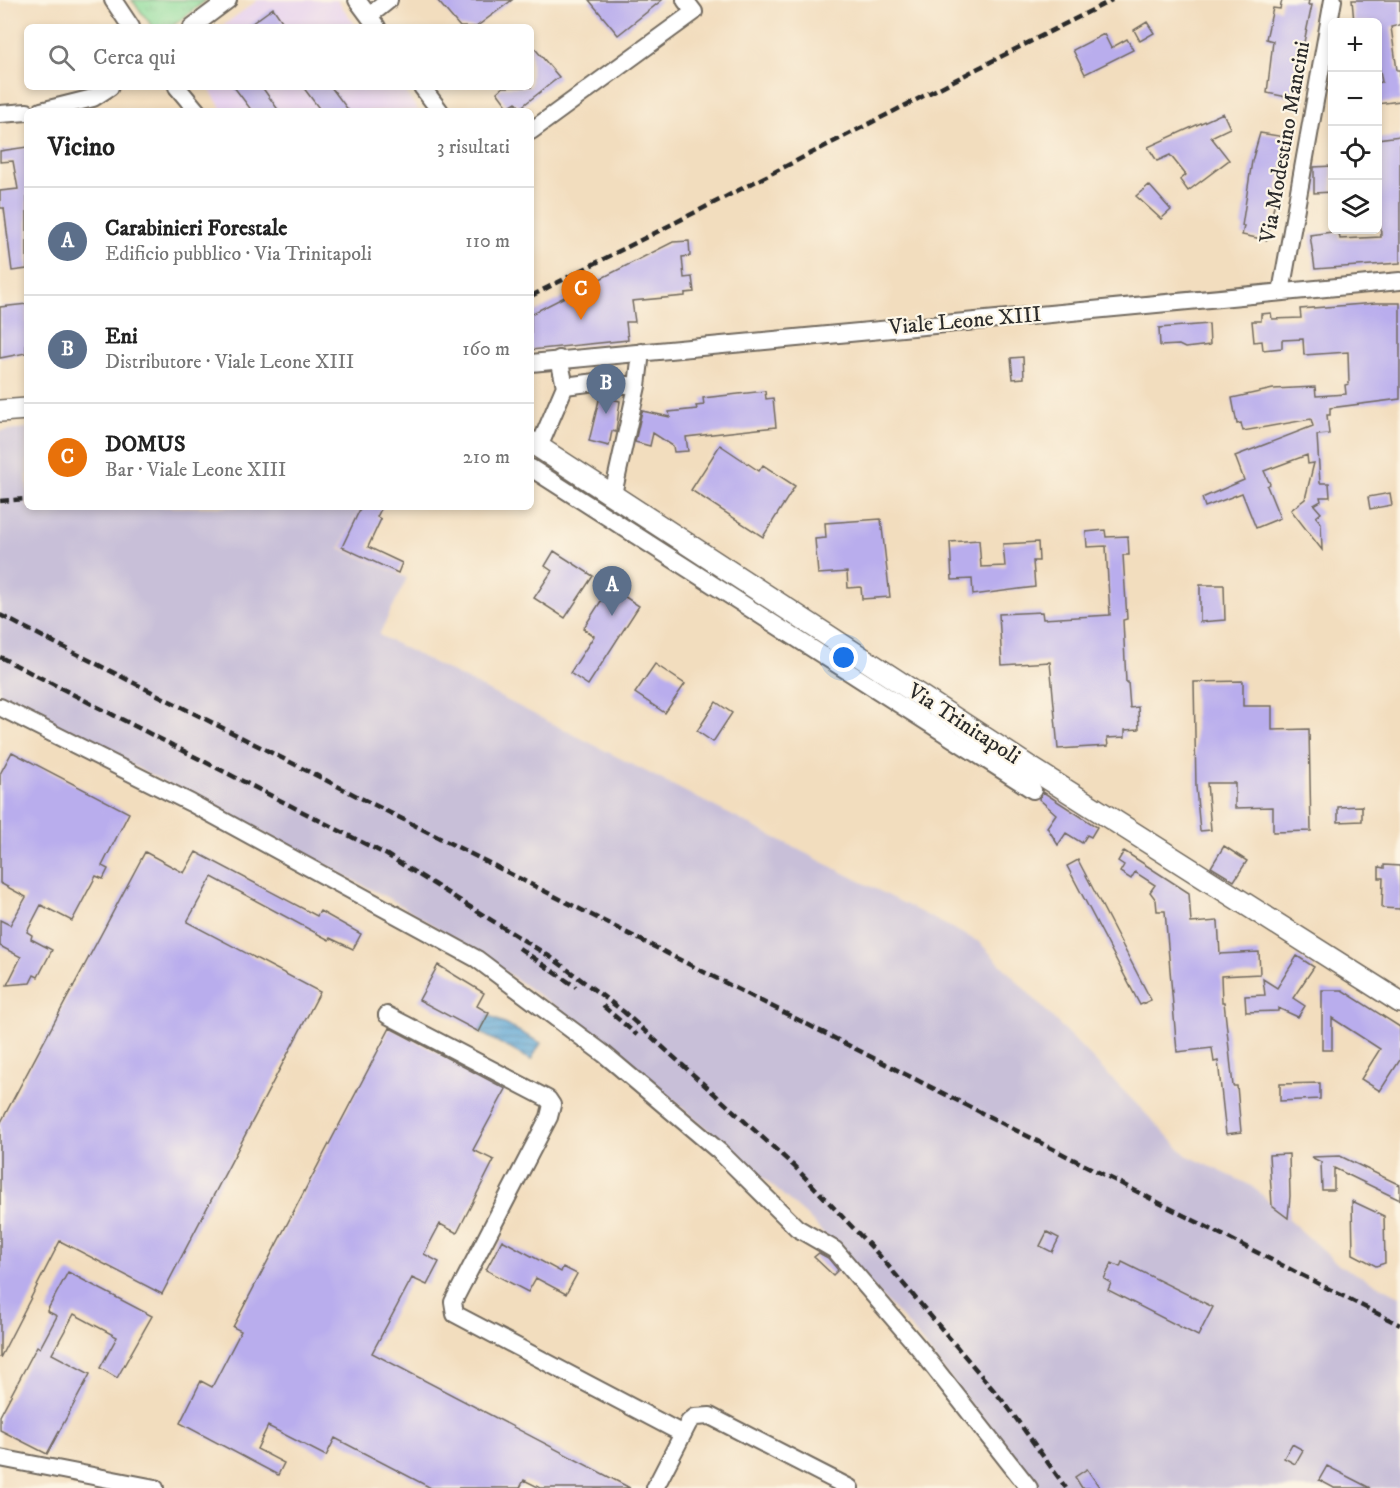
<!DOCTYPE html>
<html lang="it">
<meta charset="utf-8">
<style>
:root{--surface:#fff;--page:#f2f2f2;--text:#222;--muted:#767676;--line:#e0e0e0;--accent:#d93025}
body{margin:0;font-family:"IM FELL DW Pica",serif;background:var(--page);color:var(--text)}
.controls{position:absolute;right:18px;top:18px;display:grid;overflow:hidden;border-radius:9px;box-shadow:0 3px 9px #0003}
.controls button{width:54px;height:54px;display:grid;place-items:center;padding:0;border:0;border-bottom:2px solid var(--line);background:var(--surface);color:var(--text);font:30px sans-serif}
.you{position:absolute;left:844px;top:658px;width:21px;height:21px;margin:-15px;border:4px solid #fff;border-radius:50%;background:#1a73e8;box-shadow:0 0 0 9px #1a73e833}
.badge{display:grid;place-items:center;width:39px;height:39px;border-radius:50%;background:var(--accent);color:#fff;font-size:20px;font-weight:700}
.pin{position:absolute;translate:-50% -50px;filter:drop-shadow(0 2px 3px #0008)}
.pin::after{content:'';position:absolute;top:32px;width:21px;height:18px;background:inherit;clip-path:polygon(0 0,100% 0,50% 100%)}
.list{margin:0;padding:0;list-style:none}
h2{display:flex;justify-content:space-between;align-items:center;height:78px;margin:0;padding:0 24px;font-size:26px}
h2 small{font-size:20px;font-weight:400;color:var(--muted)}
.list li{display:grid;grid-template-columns:39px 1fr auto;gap:18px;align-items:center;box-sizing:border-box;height:108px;padding:0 24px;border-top:2px solid var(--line)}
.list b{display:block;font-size:22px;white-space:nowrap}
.list p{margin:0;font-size:20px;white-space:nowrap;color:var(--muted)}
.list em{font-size:20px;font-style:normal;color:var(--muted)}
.icon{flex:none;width:33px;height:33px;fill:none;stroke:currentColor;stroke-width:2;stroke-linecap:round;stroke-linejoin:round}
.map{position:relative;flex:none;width:1400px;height:1488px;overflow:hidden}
.search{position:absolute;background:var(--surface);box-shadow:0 3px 9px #0003;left:24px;top:24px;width:510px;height:66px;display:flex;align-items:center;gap:15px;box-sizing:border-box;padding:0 21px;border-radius:9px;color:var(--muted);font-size:22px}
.panel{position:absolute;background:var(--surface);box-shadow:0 3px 9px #0003;left:24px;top:108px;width:510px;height:402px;border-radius:9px}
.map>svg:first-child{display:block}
.built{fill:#e7d2ef}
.railway{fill:#c8bfd8}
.grass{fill:url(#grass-tufts);stroke:#5c8463;stroke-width:1.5}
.water{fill:url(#water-rules);stroke:#456980;stroke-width:1.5}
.building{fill:#b9aded}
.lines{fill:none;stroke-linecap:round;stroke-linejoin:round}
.minor-casing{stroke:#71695e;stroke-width:20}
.major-casing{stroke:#71695e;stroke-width:24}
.minor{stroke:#fff;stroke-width:16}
.major{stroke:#fff;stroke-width:21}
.rail{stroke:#2b2b2b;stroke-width:4.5;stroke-dasharray:9 4.5;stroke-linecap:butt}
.labels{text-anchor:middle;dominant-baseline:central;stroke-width:4.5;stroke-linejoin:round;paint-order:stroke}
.street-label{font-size:22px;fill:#2b2b2b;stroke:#fcf5e5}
</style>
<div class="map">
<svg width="1400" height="1488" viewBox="0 0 1400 1488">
<defs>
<pattern id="grass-tufts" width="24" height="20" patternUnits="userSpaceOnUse" patternTransform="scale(1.5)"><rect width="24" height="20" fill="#8cdc9b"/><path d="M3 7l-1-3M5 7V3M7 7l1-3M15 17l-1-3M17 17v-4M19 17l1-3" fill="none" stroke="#79bd86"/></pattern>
<pattern id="water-rules" width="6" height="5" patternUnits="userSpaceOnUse" patternTransform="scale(1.5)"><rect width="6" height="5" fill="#5fa7d6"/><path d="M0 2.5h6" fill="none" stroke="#4f88ae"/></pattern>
</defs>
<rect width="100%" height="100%" fill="#fcf5e5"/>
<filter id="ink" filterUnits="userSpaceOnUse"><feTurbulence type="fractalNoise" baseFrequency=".0167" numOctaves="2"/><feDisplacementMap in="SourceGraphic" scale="12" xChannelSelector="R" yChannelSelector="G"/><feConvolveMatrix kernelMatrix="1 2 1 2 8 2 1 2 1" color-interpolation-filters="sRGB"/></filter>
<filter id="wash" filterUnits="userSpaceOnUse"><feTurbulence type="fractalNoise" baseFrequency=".008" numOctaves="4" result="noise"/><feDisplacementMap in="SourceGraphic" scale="24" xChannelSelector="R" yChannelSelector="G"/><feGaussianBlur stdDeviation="1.35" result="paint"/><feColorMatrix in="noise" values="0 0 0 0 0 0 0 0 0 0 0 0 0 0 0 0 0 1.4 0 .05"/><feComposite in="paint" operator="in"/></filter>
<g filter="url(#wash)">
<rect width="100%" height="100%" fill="#f2ddbe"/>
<!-- built -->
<path class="built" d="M258,0H337L357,27H221Z
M208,87H401L419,111H223Z"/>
<!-- railway -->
<path class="railway" d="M27,428V507H360L340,548L407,578L379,635L979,942L1186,1155L1252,1186L1339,1265L1400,1296V1488H1035L912,1329L807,1216L676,1102L563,1012L486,958L394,901L105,751L0,701V431Z"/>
<!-- grass -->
<path class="grass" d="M132,0H206L171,27H153Z"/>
<!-- water -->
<path class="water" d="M488,1015L541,1043L531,1060L479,1032Z"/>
<g id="blocks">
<!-- building -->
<path class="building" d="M437,0H512L476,27H460Z
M589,0H662L618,35Z
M1282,0H1309L1308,5H1312L1292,98L1267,93L1273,41L1266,39L1273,8L1280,9Z
M1352,0H1400V25L1391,27L1397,70H1400V101L1377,104V83L1382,82L1377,54V22H1354Z
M273,8L286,27H247Z
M1147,22L1154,33L1140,41L1134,30Z
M1104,34L1111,48L1127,39L1133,50L1085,74L1073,50Z
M531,44L559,77L520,108L516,102L508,107L497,92L503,87H531Z
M234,87H262L279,111H252Z
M303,87H331L349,111H321Z
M1223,113L1230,128L1211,137L1229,160L1188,191L1180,180L1186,175L1170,155L1157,161L1148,147Z
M1260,133L1285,137L1283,146L1286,147L1267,240L1242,235L1244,226H1242L1252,161Z
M1400,136V263L1315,269L1310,235L1332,232L1339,233L1340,239L1381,237L1377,139Z
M27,147V269L12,271L4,208H0V191L18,189L13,161L0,162V151Z
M1332,166V192L1314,193V167Z
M1149,185L1171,210L1161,219L1136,196Z
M689,241L690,256L682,257L684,278L692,277L694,292L685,293V296L632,301L635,322H626L628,340L531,350V314L673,242Z
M1376,303H1400V399L1330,408V415H1327L1329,434L1317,435L1320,483H1329L1330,497H1320L1321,501L1314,505L1321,513L1316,517L1321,523L1322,550L1291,510L1305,499L1314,463L1308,464L1307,455L1264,471L1270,484L1267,486L1280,518L1256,528L1242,493L1205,507L1202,498L1244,480L1235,456L1313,426L1311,419L1243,431L1241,423L1237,424L1232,398L1273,389L1315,387L1316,396L1346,394L1345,385L1349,384L1348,352L1304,355L1303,339L1282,340V348L1263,350L1262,341L1254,342L1252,321H1261V314L1271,313L1272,319L1301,318L1300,309Z
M27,304L26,353L0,358V307Z
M1209,324L1210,345L1185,348L1179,345L1160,346L1159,328Z
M1023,357L1024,378L1013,379L1011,358Z
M765,391L766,399L773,398L776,427L686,437L688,451L674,452L673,446L653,433L650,446L635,442L642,411L670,417L669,412L697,409L696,406L704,405L703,398Z
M600,396L620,401L616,432L612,431L609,446L589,441Z
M720,445L759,471L763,465L795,486L763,537L691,490Z
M1390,493L1392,505L1370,509L1368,497Z
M361,507H382L377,517L381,519L368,547L402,563L398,573L342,547Z
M881,519L890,597L862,599L861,587L848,588L847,572L818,574L815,539L826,538L825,523Z
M1105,530L1106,537L1128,536L1129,555H1123L1127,619L1123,620L1126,682H1128L1130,708L1138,707L1139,729L1125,730V737L1107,738L1108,746L1058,749L1050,662L1002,665L999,614L1042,612L1043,619L1110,615L1106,546L1087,547L1086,532Z
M979,540L981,567L1005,566L1003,544L1038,542L1039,561H1033L1035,587L973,595L972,579L952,580L950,542Z
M554,551L593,576L565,618L534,598L552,571L545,566Z
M1200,585H1224L1225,620L1200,622Z
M610,587L639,606L588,685L570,673L594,636L583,629Z
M655,664L685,684L665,713L635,693Z
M1243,681V706H1272V730L1309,729L1311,831L1273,832V807L1235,808V783H1207L1211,830L1200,831L1196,787L1194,682Z
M716,702L732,713L713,742L697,731Z
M12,752L129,813L102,866L108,869L103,879L96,876L72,921L41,905L27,932L32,935L31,939L52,950L38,977L34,975L30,983L7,985L21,957L0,946V920L10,925L26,897L0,883V774Z
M1043,792L1097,827L1091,837L1087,835L1082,843L1066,833L1058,845L1047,827L1056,814L1039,799Z
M1362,806V821L1338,822V807Z
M1224,846L1247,861L1234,881L1211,867Z
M1124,851L1189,893L1191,923L1218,921L1220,954L1259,952L1260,974L1221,976L1222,1002H1224L1233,1086H1237L1241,1132L1226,1134L1218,1061L1214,1062L1212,1048L1177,1052L1165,911H1157L1156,900L1150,892L1155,885L1135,872L1131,879L1120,872L1124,865L1118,861Z
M145,852L184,873L196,852L317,916L320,911L361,934L353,949L330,938L329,940L212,877L187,922L320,992L162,1294L60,1241L0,1358V1124Z
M1078,860L1113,927L1151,1000L1140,1005L1067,866Z
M1384,865L1400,866V909L1382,908L1383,878H1379V867L1384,868Z
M1297,956L1314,967L1293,998L1305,1006L1298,1017L1278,1008V1011L1246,1012L1245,996L1265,995L1263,979L1277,988Z
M438,965L484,993L477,1006L489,1013L479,1032L419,1000Z
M1322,990H1342L1400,1027V1060L1380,1091L1361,1079L1380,1049L1332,1018V1050H1322Z
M390,1028L506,1089L473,1150L494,1160L457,1233L440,1224L424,1254L439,1262L427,1285L412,1278L372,1353L630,1488H540L524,1480L520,1488H431L335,1438L326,1456L268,1426L257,1449L284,1463L278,1475L180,1423L201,1381L212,1387L241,1331L233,1327Z
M1320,1083V1099L1280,1101V1084Z
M1289,1154L1290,1196L1288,1218L1272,1206L1269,1155Z
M1340,1156L1400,1185V1200L1334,1168V1190H1322L1321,1162L1311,1157Z
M1352,1201L1384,1216L1385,1263L1376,1266L1353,1254Z
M1047,1232L1059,1238L1052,1252L1040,1246Z
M502,1240L561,1272L563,1267L577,1274L566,1294L536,1278L528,1292L486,1270Z
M819,1253L828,1258L838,1270L833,1275L814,1257Z
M1122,1262L1213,1307L1198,1336L1108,1290L1111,1283L1104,1279L1112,1263L1120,1267Z
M68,1272L152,1316L117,1378L100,1368L117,1337L74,1314L52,1354L90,1374L47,1454L0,1430V1416L37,1346L40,1348L57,1316L47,1311Z
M1292,1444L1303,1450L1295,1464L1284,1458Z
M1327,1466L1370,1488H1334L1319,1480Z
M1087,1469L1100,1488H1082L1075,1477Z"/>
</g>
</g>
<g filter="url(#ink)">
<use href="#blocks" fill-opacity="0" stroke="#71695e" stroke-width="1.5"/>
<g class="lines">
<defs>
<path id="minor" d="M113,0L131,27
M357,0L377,27
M369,16L389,0
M192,27L228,0
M177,87L197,111
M422,87L440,111
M41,111L93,98L110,87
M0,114L27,112
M531,131L694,12L685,0
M1281,292L1333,0
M531,363L1400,281
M565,386L596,382L637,386
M539,447L565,386L559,359
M531,468L1033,790
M613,494L637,386L641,352
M0,707L191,803L477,959L604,1054L720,1152L797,1228L835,1250L919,1348L1029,1488
M387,1015L548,1099L552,1105L549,1117L453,1302L455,1314L683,1434
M0,1458L155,1488
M655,1488L689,1422L695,1417L710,1416L850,1488"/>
<path id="major" d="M0,411L27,409
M531,442L1028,766L1400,1002"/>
</defs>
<!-- minor casing -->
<use href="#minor" class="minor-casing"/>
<!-- major casing -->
<use href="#major" class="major-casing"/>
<!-- minor -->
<use href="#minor" class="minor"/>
<!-- major -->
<use href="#major" class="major"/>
<!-- rail -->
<path class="rail" d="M531,296L1112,0
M0,501L27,499
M0,615L1400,1325
M0,657L387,855L552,958L624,1012L794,1166L879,1255L1007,1406L1066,1488
M519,948L576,987
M603,1006L637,1035"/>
</g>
</g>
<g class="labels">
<!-- street labels -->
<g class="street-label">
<text transform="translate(1285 142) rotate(-80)">Via Modestino Mancini</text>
<text transform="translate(965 321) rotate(-5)">Viale Leone XIII</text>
<text transform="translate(964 724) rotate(33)">Via Trinitapoli</text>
</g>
</g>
</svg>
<div class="controls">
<button>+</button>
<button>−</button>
<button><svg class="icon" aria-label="locate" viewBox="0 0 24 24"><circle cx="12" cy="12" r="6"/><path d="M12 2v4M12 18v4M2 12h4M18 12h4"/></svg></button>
<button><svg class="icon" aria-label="layers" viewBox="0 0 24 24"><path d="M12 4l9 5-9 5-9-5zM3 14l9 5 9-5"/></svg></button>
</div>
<div class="you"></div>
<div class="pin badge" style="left:612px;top:616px;background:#5c6f8a">A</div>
<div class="pin badge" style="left:606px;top:414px;background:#5c6f8a">B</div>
<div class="pin badge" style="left:581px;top:320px;background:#e8710a">C</div>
<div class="search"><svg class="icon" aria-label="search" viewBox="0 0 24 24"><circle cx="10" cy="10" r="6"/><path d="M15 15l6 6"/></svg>Cerca qui</div>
<section class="panel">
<h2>Vicino<small>3 risultati</small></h2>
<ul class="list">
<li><span class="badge" style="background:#5c6f8a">A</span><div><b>Carabinieri Forestale</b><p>Edificio pubblico · Via Trinitapoli</p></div><em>110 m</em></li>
<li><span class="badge" style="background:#5c6f8a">B</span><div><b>Eni</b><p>Distributore · Viale Leone XIII</p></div><em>160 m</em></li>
<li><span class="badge" style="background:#e8710a">C</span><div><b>DOMUS</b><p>Bar · Viale Leone XIII</p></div><em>210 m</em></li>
</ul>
</section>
</div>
